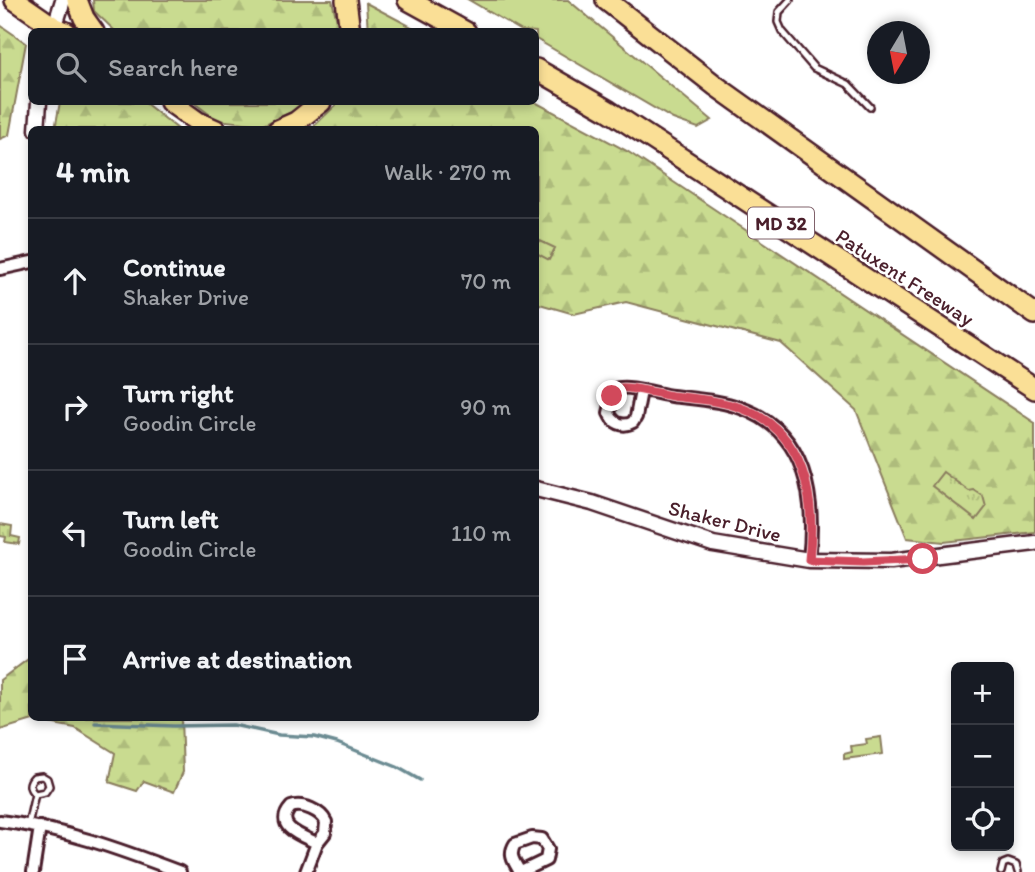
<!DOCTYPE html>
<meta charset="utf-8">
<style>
:root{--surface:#171b24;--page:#20242c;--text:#f1f3f6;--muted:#9ea1a6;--line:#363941}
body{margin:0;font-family:Itim,sans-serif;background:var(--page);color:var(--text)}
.controls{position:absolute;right:21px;bottom:21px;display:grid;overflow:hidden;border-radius:10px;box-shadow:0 4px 10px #0003}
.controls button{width:63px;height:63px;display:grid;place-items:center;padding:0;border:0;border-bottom:2px solid var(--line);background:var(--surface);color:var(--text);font:35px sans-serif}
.compass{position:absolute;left:867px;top:21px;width:63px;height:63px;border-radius:50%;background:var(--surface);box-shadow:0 4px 10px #0003;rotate:190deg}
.stop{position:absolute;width:21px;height:21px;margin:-16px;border:5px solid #d1495b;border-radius:50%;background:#fff}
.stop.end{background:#d1495b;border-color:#fff;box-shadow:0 2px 7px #0008}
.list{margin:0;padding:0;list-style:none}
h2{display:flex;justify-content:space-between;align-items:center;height:91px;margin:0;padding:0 28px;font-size:30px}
h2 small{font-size:23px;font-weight:400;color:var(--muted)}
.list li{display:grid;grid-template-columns:46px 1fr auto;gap:21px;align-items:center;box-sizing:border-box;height:126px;padding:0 28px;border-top:2px solid var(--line)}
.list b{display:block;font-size:26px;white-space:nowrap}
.list p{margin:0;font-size:23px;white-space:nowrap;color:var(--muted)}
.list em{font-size:23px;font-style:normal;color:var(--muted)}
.icon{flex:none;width:38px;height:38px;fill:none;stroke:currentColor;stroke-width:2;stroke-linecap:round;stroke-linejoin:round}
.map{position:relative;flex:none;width:1035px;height:872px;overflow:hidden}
.search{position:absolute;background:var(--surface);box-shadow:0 4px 10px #0003;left:28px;top:28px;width:511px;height:77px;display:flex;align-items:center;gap:18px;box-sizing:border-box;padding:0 24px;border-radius:10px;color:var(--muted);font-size:26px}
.panel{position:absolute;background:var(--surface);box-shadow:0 4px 10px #0003;left:28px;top:126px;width:511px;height:595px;border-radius:10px}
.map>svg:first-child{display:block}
.grass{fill:#c9db90;stroke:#8a7d5e;stroke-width:2}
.forest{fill:url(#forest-firs);stroke:#8a7d5e;stroke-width:2}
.park{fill:url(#park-tufts);stroke:#8a7d5e;stroke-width:2}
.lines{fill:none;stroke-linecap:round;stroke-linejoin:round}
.stream{stroke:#6c8c93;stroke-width:3.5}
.service-casing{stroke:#4a1f2b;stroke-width:10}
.minor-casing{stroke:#4a1f2b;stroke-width:16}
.tertiary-casing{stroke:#4a1f2b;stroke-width:19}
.motorway-casing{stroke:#4a1f2b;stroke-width:24}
.service{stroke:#fff;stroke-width:5}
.minor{stroke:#fff;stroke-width:10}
.tertiary{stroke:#fff;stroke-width:14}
.motorway{stroke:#fadf96;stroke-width:19}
.route{stroke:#d1495b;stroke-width:9}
.labels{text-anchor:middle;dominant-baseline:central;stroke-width:5;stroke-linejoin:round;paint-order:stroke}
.shield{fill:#fff;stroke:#80626b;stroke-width:2}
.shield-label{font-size:19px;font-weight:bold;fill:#4a1f2b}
.street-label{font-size:21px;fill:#4a1f2b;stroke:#fff}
</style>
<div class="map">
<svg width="1035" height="872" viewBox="0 0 1035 872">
<defs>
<pattern id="forest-firs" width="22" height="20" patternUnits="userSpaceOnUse" patternTransform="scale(1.75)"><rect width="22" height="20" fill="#c9db90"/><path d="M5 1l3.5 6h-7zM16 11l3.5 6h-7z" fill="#aebc7c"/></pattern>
<pattern id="park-tufts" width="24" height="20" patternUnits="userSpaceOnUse" patternTransform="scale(1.75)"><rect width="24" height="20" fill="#c9db90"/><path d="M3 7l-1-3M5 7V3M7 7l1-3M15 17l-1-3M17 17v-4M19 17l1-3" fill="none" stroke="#aebc7c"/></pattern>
</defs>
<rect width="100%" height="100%" fill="#fff"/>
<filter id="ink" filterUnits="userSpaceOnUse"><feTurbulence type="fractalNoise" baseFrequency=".0143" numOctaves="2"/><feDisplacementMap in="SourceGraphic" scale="14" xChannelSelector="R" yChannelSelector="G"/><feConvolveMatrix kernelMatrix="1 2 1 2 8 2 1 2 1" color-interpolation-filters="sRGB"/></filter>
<g filter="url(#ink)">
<!-- grass -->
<path class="grass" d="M469,0H568L712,120L698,128L673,119L536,39V32L522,31Z"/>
<!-- forest -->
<path class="forest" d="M93,0H332L339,30V32L115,31L94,11Z
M366,3L419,31H420H368Z
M0,25L26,43L9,135L0,139Z
M60,102H144L178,129H55Z
M193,102H304L298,109L263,125L217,120Z
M339,102H535L627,151L1035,423V532L944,542L907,538L856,410L781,343L626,302L574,314L536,303V130H310Z
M31,657L32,718H181L183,772L174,792L144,781L137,791L109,782L115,753L75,728L33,720L0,730V680Z"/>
<!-- park -->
<path class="park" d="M536,239L555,248L549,260L536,253Z
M943,472L969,491L974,490L983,496L986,507L976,520L932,486Z
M0,524L12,526L11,536L20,538L19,544L5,542L6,537L0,536Z
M881,737L883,754L844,759V754L852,752L851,746L867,744L866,739Z"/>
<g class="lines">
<!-- stream -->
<path class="stream" d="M95,723L174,726L233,725L279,735L314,737L337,743L397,767L420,780"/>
<defs>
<path id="service" d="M790,0L779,12L778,22L782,31L814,68L848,84L870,107
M28,825L35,794L45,792L49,786L47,779L42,776L34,777C28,783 29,789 35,794
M1001,872L1003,864L1008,862L1016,865L1018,872"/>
<path id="minor" d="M0,269L32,262
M641,391L636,417L633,422C623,428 613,423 609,413L615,389C626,384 658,394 672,396C695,399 719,400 741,408C807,431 816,499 809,560
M0,821C65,829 119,849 180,872
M33,872L40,827
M306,872L317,843L325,833L326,822C321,811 303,803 291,807C273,827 302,836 317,843
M520,872C514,862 508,855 515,844L532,838L542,839L548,849L546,860L521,872"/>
<path id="tertiary" d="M53,32L63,0
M37,130L39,102
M536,489L592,503L713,544L809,560L891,561L1035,543"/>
<path id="motorway" d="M15,0L54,27L66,32
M77,0L84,18L94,32
M346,0L350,32
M408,0L466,32
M606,0L716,86L1035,314
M536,69L609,111L1035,389
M170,102L198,122L216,130
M278,130L296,122L321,102"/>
</defs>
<!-- service casing -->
<use href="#service" class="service-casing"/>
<!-- minor casing -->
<use href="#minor" class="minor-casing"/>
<!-- tertiary casing -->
<use href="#tertiary" class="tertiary-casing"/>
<!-- motorway casing -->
<use href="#motorway" class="motorway-casing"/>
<!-- service -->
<use href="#service" class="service"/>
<!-- minor -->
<use href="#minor" class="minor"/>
<!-- tertiary -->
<use href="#tertiary" class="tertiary"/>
<!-- motorway -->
<use href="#motorway" class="motorway"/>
</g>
</g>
<g class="lines" filter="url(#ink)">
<!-- route -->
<path class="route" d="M612,396L615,389C625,384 658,394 672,396C695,399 719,400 741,408C806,431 816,499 809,560L863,562L923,559"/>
</g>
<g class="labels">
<!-- shield labels -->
<rect class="shield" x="748" y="207.5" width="66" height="31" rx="5"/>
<g class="shield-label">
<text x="781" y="223">MD 32</text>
</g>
<!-- street labels -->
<g class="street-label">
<text transform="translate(905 277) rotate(33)">Patuxent Freeway</text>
<text transform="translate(725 521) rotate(14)">Shaker Drive</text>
</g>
</g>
</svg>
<div class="controls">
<button>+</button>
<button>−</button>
<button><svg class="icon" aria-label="locate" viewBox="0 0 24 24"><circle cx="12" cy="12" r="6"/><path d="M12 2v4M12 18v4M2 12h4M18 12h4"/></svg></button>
</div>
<svg class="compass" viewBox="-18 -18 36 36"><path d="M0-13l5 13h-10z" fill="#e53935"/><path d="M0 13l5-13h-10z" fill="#9ea1a6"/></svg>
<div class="stop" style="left:923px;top:559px"></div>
<div class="stop end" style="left:612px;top:396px"></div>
<div class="search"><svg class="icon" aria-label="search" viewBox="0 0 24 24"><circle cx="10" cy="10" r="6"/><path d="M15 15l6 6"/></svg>Search here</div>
<section class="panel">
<h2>4 min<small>Walk · 270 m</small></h2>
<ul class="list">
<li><svg class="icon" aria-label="ahead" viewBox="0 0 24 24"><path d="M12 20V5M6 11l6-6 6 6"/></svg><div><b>Continue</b><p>Shaker Drive</p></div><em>70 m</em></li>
<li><svg class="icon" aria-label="right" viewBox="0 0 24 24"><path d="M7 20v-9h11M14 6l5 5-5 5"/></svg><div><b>Turn right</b><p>Goodin Circle</p></div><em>90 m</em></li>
<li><svg class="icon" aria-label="left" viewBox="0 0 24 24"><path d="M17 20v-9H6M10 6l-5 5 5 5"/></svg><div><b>Turn left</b><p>Goodin Circle</p></div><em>110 m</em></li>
<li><svg class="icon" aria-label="arrive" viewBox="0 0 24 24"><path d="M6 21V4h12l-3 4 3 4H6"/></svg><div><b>Arrive at destination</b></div></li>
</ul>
</section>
</div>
